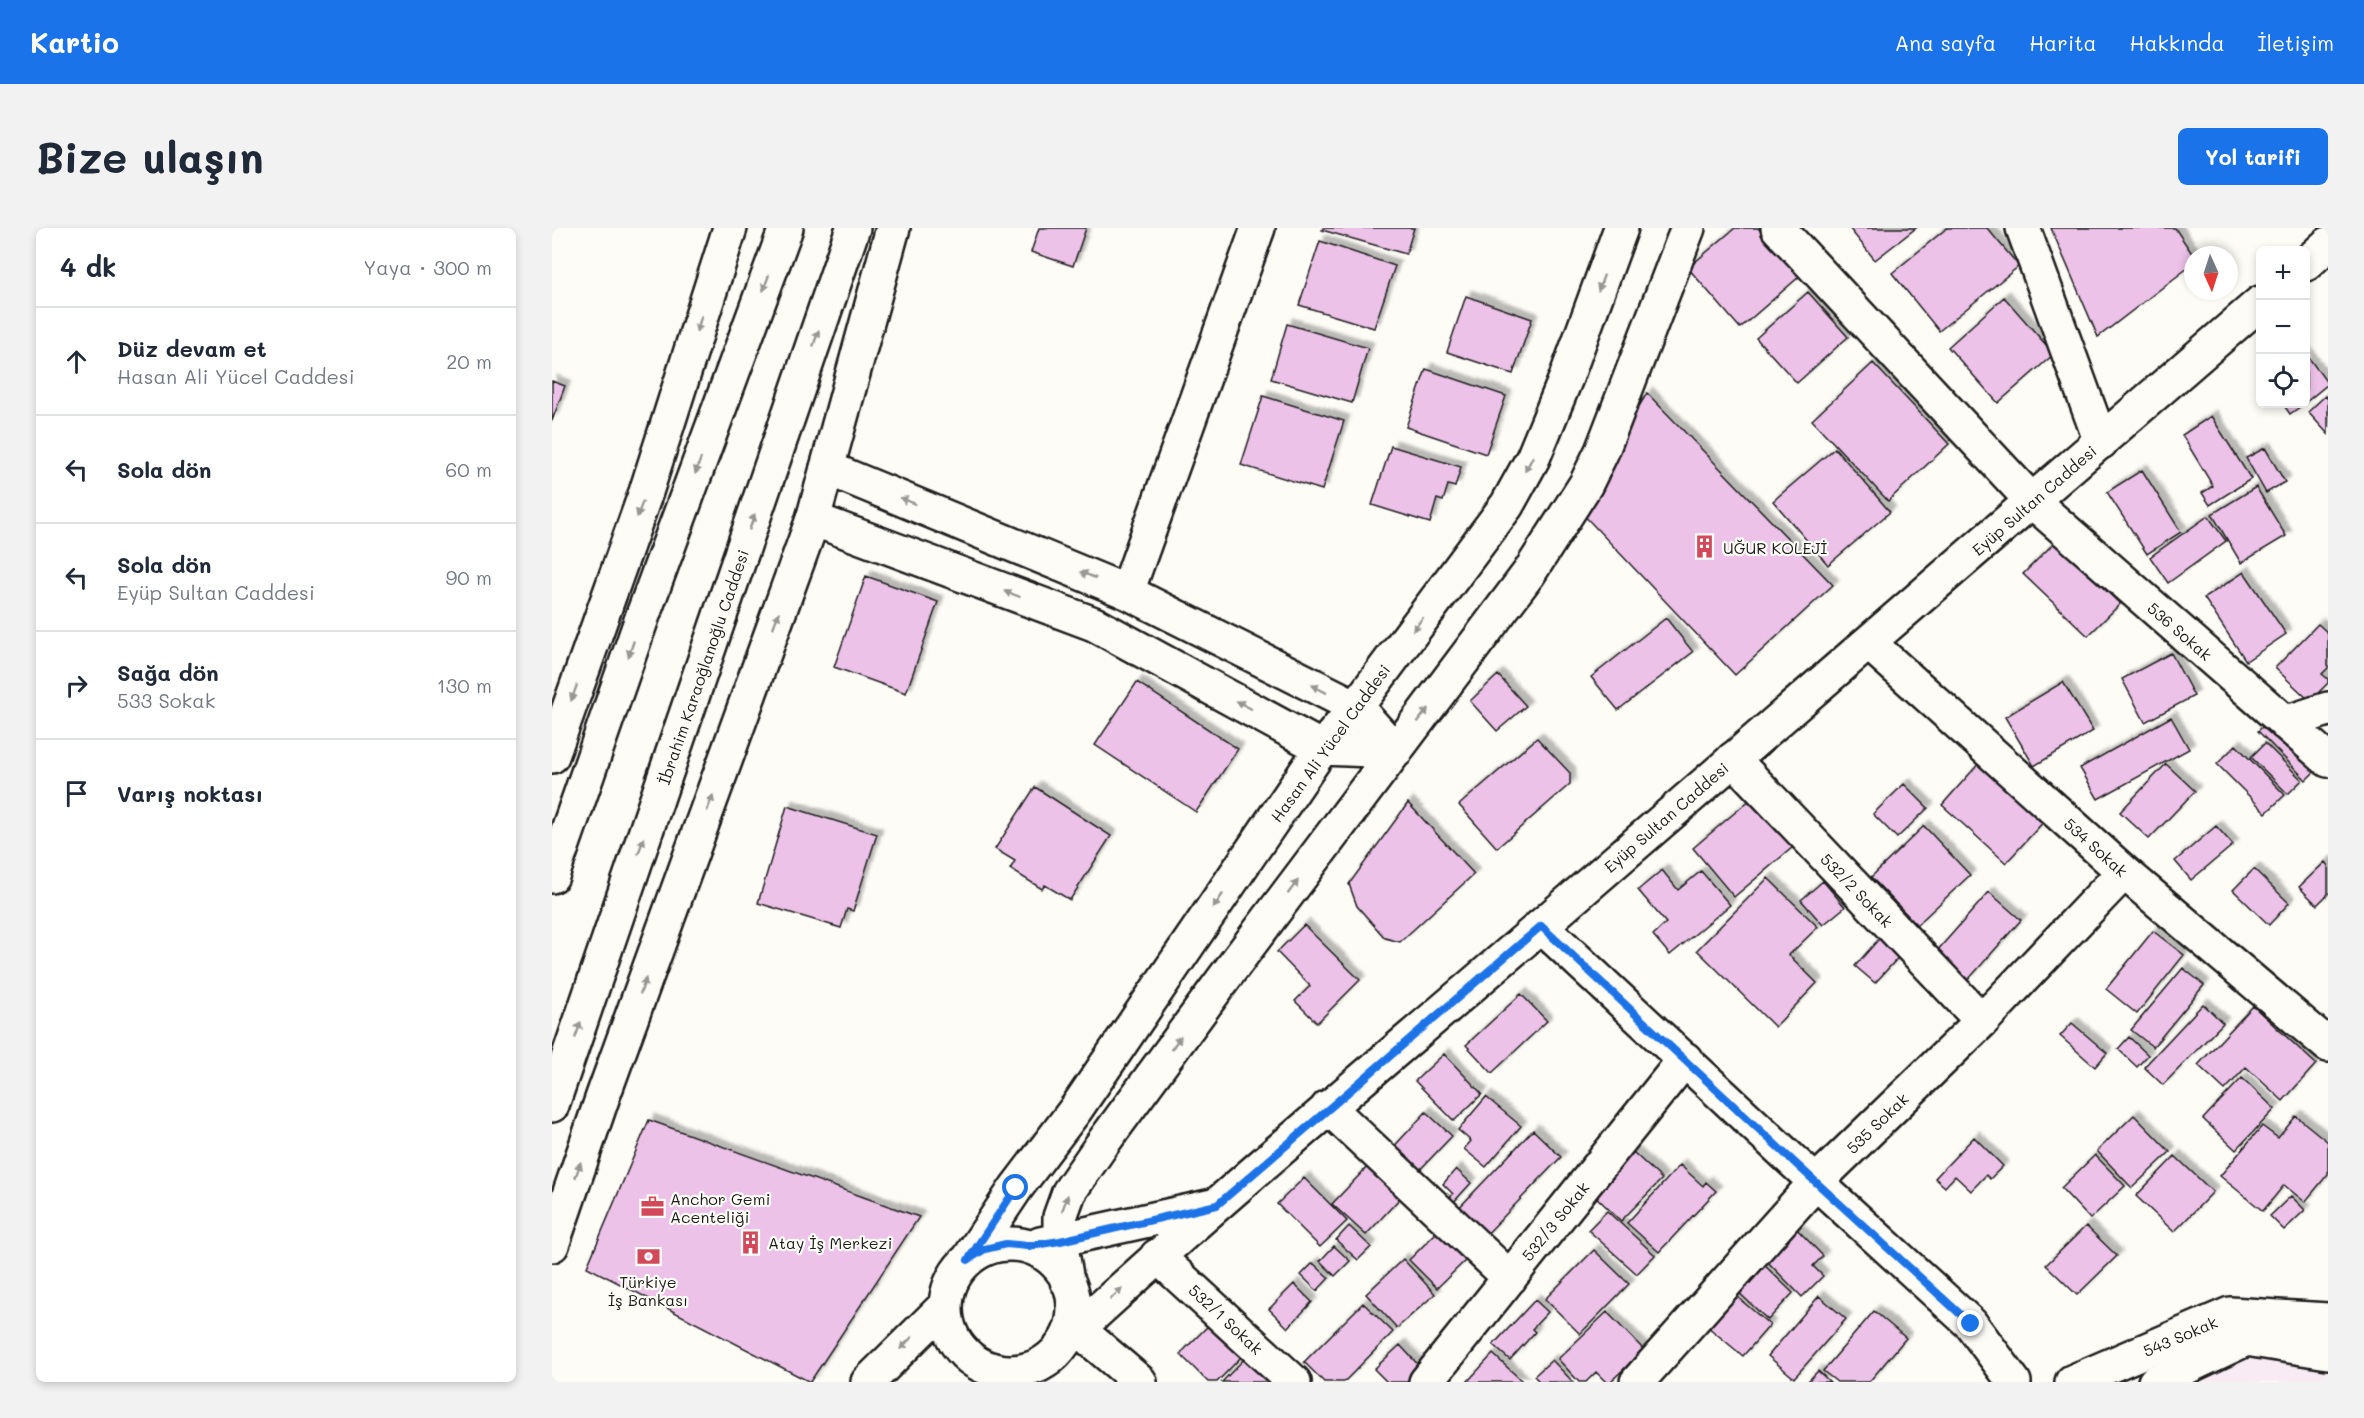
<!DOCTYPE html>
<html lang="tr">
<meta charset="utf-8">
<style>
:root{--surface:#fff;--page:#f2f2f3;--text:#1f2937;--muted:#747a83;--line:#e0e1e3;--accent:#1a73e8}
body{margin:0;font-family:Mali,sans-serif;background:var(--page);color:var(--text)}
.controls{position:absolute;right:18px;top:18px;display:grid;overflow:hidden;border-radius:9px;box-shadow:0 3px 9px #0003}
.controls button{width:54px;height:54px;display:grid;place-items:center;padding:0;border:0;border-bottom:2px solid var(--line);background:var(--surface);color:var(--text);font:30px sans-serif}
.compass{position:absolute;left:1632px;top:18px;width:54px;height:54px;border-radius:50%;background:var(--surface);box-shadow:0 3px 9px #0003;rotate:177deg}
.stop{position:absolute;width:18px;height:18px;margin:-14px;border:4px solid #1a73e8;border-radius:50%;background:#fff}
.stop.end{background:#1a73e8;border-color:#fff;box-shadow:0 2px 6px #0008}
.list{margin:0;padding:0;list-style:none}
h2{display:flex;justify-content:space-between;align-items:center;height:78px;margin:0;padding:0 24px;font-size:26px}
h2 small{font-size:20px;font-weight:400;color:var(--muted)}
.list li{display:grid;grid-template-columns:39px 1fr auto;gap:18px;align-items:center;box-sizing:border-box;height:108px;padding:0 24px;border-top:2px solid var(--line)}
.list b{display:block;font-size:22px;white-space:nowrap}
.list p{margin:0;font-size:20px;white-space:nowrap;color:var(--muted)}
.list em{font-size:20px;font-style:normal;color:var(--muted)}
.icon{flex:none;width:33px;height:33px;fill:none;stroke:currentColor;stroke-width:2;stroke-linecap:round;stroke-linejoin:round}
.map{position:relative;flex:none;width:1776px;height:1154px;overflow:hidden;border-radius:9px}
header{display:flex;align-items:center;gap:36px;box-sizing:border-box;height:84px;padding:0 30px;background:var(--accent);color:#fff}
header strong{font-size:28px}
nav{display:flex;gap:33px;margin-inline-start:auto;font-size:21px}
.intro{display:flex;align-items:center;justify-content:space-between;box-sizing:border-box;height:144px;padding:0 36px}
h1{margin:0;font-size:42px}
.button{padding:15px 27px;border-radius:9px;background:var(--accent);color:#fff;font-size:21px;font-weight:700}
main{display:flex;gap:36px;padding:0 36px}
aside{flex:1;background:var(--surface);border-radius:9px;box-shadow:0 3px 9px #0003}
.map>svg:first-child{display:block}
.built{fill:#f8ebf3}
.building{fill:#edc2e9;stroke:#1c1c1c;stroke-width:1.5;filter:url(#shadow)}
.lines{fill:none;stroke-linecap:round;stroke-linejoin:round}
.street-casing{stroke:#1c1c1c;stroke-width:38}
.secondary-casing{stroke:#1c1c1c;stroke-width:38}
.highway-casing{stroke:#1c1c1c;stroke-width:38}
.street{stroke:#fdfcf7;stroke-width:33}
.secondary{stroke:#fdfcf7;stroke-width:33}
.highway{stroke:#fdfcf7;stroke-width:33}
.oneway{fill:#989794}
.route{stroke:#1a73e8;stroke-width:8}
.labels{text-anchor:middle;dominant-baseline:central;stroke-width:4.5;stroke-linejoin:round;paint-order:stroke}
.street-label{font-size:16px;fill:#1c1c1c;stroke:#fdfcf7}
.poi-label{font-size:16px;fill:#1c1c1c;stroke:#fdfcf7;text-anchor:start}
</style>
<header>
<strong>Kartio</strong>
<nav><a>Ana sayfa</a><a>Harita</a><a>Hakkında</a><a>İletişim</a></nav>
</header>
<div class="intro"><h1>Bize ulaşın</h1><a class="button">Yol tarifi</a></div>
<main>
<aside>
<h2>4 dk<small>Yaya · 300 m</small></h2>
<ul class="list">
<li><svg class="icon" aria-label="ahead" viewBox="0 0 24 24"><path d="M12 20V5M6 11l6-6 6 6"/></svg><div><b>Düz devam et</b><p>Hasan Ali Yücel Caddesi</p></div><em>20 m</em></li>
<li><svg class="icon" aria-label="left" viewBox="0 0 24 24"><path d="M17 20v-9H6M10 6l-5 5 5 5"/></svg><div><b>Sola dön</b></div><em>60 m</em></li>
<li><svg class="icon" aria-label="left" viewBox="0 0 24 24"><path d="M17 20v-9H6M10 6l-5 5 5 5"/></svg><div><b>Sola dön</b><p>Eyüp Sultan Caddesi</p></div><em>90 m</em></li>
<li><svg class="icon" aria-label="right" viewBox="0 0 24 24"><path d="M7 20v-9h11M14 6l5 5-5 5"/></svg><div><b>Sağa dön</b><p>533 Sokak</p></div><em>130 m</em></li>
<li><svg class="icon" aria-label="arrive" viewBox="0 0 24 24"><path d="M6 21V4h12l-3 4 3 4H6"/></svg><div><b>Varış noktası</b></div></li>
</ul>
</aside>
<div class="map">
<svg width="1776" height="1154" viewBox="0 0 1776 1154">
<defs>
<filter id="shadow"><feDropShadow dx="5.5" dy="-5.5" stdDeviation="1.5" flood-color="#0004"/></filter>
</defs>
<rect width="100%" height="100%" fill="#fdfcf7"/>
<filter id="ink" filterUnits="userSpaceOnUse"><feTurbulence type="fractalNoise" baseFrequency=".0167" numOctaves="2"/><feDisplacementMap in="SourceGraphic" scale="12" xChannelSelector="R" yChannelSelector="G"/><feConvolveMatrix kernelMatrix="1 2 1 2 8 2 1 2 1" color-interpolation-filters="sRGB"/></filter>
<g filter="url(#ink)">
<!-- built -->
<path class="built" d="M1692,1099L1776,1113V1154H1577Z"/>
<!-- building -->
<path class="building" d="M487,0H534L521,38L479,24Z
M771,0H862L854,26L770,2Z
M1183,0H1206L1248,48L1188,100L1136,40Z
M1297,0H1364L1323,32Z
M1395,0H1435L1467,38L1387,103L1340,45Z
M1499,0H1623L1641,27V36L1546,109Z
M768,13L843,38L822,100L747,77Z
M1256,64L1296,109L1245,155L1204,110Z
M914,68L980,91L961,146L895,124Z
M1452,69L1502,126L1446,175L1396,119Z
M735,96L816,120L800,175L719,151Z
M1754,126L1776,156L1754,174Z
M1321,135L1397,216L1336,273L1260,192Z
M874,141L954,168L934,226L854,199Z
M0,153L13,158L0,193Z
M1095,165L1281,357L1183,447L1026,281Z
M711,168L792,193L770,262L689,237Z
M1773,168L1776,171V206L1756,184Z
M1731,176H1752L1738,186Z
M1659,188L1699,251L1658,277L1650,265L1661,258L1630,207Z
M839,218L909,239L903,259L896,257L891,273L885,271L878,295L820,277Z
M1283,220L1338,284L1276,337L1221,273Z
M1713,220L1733,254L1714,265L1694,230Z
M1590,242L1629,304L1595,326L1555,264Z
M1704,259L1734,308L1689,335L1660,286Z
M1656,288L1674,313L1616,355L1598,329Z
M1503,314L1568,376L1536,408L1471,346Z
M1692,344L1734,406L1694,433L1652,370Z
M314,348L386,374L354,465L282,439Z
M1114,390L1141,424L1066,482L1039,449Z
M1766,396L1776,405V440L1770,446L1776,451V455L1758,473L1723,440Z
M1619,425L1642,468L1593,494L1570,451Z
M946,447L974,478L945,503L918,473Z
M585,454L686,521L644,584L543,517Z
M1511,454L1541,503L1482,538L1453,489Z
M1619,489L1637,521L1546,571L1528,540Z
M1720,489L1768,538L1754,552L1706,503Z
M985,510L1018,545V556L945,620L907,577Z
M1713,515L1750,552L1736,566L1699,529Z
M1684,517L1733,567L1714,585L1665,536Z
M1429,533L1494,591L1454,635L1390,577Z
M1614,536L1643,563L1597,611L1568,584Z
M1352,556L1376,580L1345,610L1321,586Z
M483,559L559,608L518,672L493,657L490,661L458,641L463,633L443,621Z
M1199,571L1241,619L1182,669L1141,620Z
M856,575L922,646L848,714L833,710L805,678L797,656Z
M235,578L325,606L301,683L295,681L289,700L206,675Z
M1372,598L1418,647L1365,697L1319,649Z
M1664,598L1681,617L1639,652L1623,633Z
M1773,634L1776,638V666L1765,677L1747,659Z
M1702,641L1737,675L1717,697L1681,662Z
M1110,642L1126,662L1149,643L1178,677L1118,727L1101,707L1114,695L1086,662Z
M1216,650L1266,699L1237,727L1265,755L1223,799L1145,722Z
M1271,653L1293,679L1271,697L1249,672Z
M1437,664L1469,692L1416,752L1384,724Z
M752,697L808,752L765,795L743,773L758,758L725,724Z
M1601,703L1632,727L1585,786L1554,761Z
M1333,704L1353,722L1323,755L1303,738Z
M1631,740L1652,757L1601,819L1579,802Z
M969,766L995,793L940,845L914,817Z
M1651,776L1671,795L1611,857L1592,839Z
M1701,778L1764,836L1731,873L1694,839L1673,862L1646,837Z
M1520,795L1555,825L1543,839L1508,808Z
M1577,809L1596,827L1585,839L1566,821Z
M892,826L930,866L902,893L863,853Z
M1690,850L1723,881L1684,922L1651,891Z
M934,869L969,898L934,939L912,921L919,913L906,902Z
M874,884L900,908L862,948L836,925Z
M1582,887L1618,924L1580,960L1545,923Z
M1744,888L1776,914V946L1753,974L1732,957L1711,983L1668,948L1710,898L1726,910Z
M97,892L367,989L258,1154L35,1039Z
M981,902L1009,929L931,1010L903,984Z
M1422,909L1451,938L1438,951L1434,947L1419,963L1403,948L1393,959L1383,950Z
M1081,924L1110,951L1069,993L1041,966Z
M1543,927L1573,958L1538,991L1509,960Z
M1623,928L1661,964L1622,1004L1584,968Z
M817,937L850,968L814,1007L780,976Z
M1128,937L1151,958L1154,954L1164,963L1107,1024L1075,995Z
M904,941L919,955L899,977L895,972L901,966L891,956Z
M752,950L795,993L768,1019L725,976Z
M1739,968L1753,982L1732,1002L1718,988Z
M1055,983L1103,1027L1085,1046L1036,1002Z
M1240,996L1271,1028L1261,1038L1271,1048L1250,1069L1208,1026Z
M797,998L819,1019L806,1032L784,1012Z
M1534,998L1565,1028L1525,1067L1494,1037Z
M889,1000L917,1029L885,1060L857,1032Z
M782,1018L798,1033L783,1048L768,1033Z
M1042,1022L1077,1056L1028,1106L993,1071Z
M851,1031L883,1066L845,1100L814,1066Z
M1207,1032L1241,1065L1216,1092L1182,1060Z
M761,1035L777,1050L765,1063L749,1047Z
M742,1056L760,1074L736,1100L717,1081Z
M1177,1062L1218,1097L1191,1128L1150,1094Z
M1267,1068L1294,1091L1242,1150L1216,1128Z
M983,1072L996,1084L980,1101L983,1104L958,1132L941,1117Z
M811,1075L841,1104L792,1154H772L752,1134Z
M1322,1083L1354,1110L1317,1154H1285L1271,1143Z
M1055,1084L1092,1122L1058,1154H1054L1044,1144L1034,1154H1027L1006,1131Z
M660,1094L692,1126L665,1154H656L628,1126Z
M848,1117L872,1143L860,1154H835L822,1141Z
M941,1126L971,1154H915Z
M695,1128L722,1154H670Z
M1000,1132L1021,1154H988L982,1148Z
M1266,1143L1278,1154H1255Z"/>
<g class="lines">
<defs>
<path id="street" d="M1226,0L1481,274L1776,532
M1471,0L1549,214
M575,364L706,0
M1317,415L1572,644L1776,817
M1733,495L1776,481
M1181,531L1430,793
M989,698L1243,935L1419,1096L1462,1154
M776,879L958,1050
M605,1028L742,1154
M526,1101L588,1154
M874,1154L1133,831
M1085,1154L1264,954L1430,793L1572,644
M1603,1154L1694,1111L1776,1124"/>
<path id="secondary" d="M1754,36L1776,16
M275,240L575,364L804,479L844,523
M261,291L542,396L770,520L844,523
M394 1080a64 64 0 1 1 128 0a64 64 0 1 1-128 0Z
M488,1016L660,978
M416,1032L464,960L524,881L770,520L804,479L955,277L981,230L1014,150L1069,0
M515,1053L508,1013V989L517,964L553,912L673,749L977,345L1034,256L1050,223L1136,0
M519,1103L526,1101C676,963 834,832 989,698C1229,491 1469,284 1708,75
M316,1154L394,1077
M1520,1154L1678,1086L1776,1092"/>
<path id="highway" d="M0,528L94,264L178,0
M0,648L91,387L234,0
M0,877L301,0
M0,1017L51,868L261,291L341,0"/>
</defs>
<!-- street casing -->
<use href="#street" class="street-casing"/>
<!-- secondary casing -->
<use href="#secondary" class="secondary-casing"/>
<!-- highway casing -->
<use href="#highway" class="highway-casing"/>
<!-- street -->
<use href="#street" class="street"/>
<!-- secondary -->
<use href="#secondary" class="secondary"/>
<!-- highway -->
<use href="#highway" class="highway"/>
</g>
<!-- one-way arrows -->
<defs><path id="oneway-solid" d="M-6-.8H1V-3.2L6.5 0L1 3.2V.8H-6Z" transform="scale(1.5)"/></defs>
<g class="oneway">
<use href="#oneway-solid" transform="translate(214 55) rotate(110)"/>
<use href="#oneway-solid" transform="translate(1049 55) rotate(110)"/>
<use href="#oneway-solid" transform="translate(147 96) rotate(108)"/>
<use href="#oneway-solid" transform="translate(264 110) rotate(-71)"/>
<use href="#oneway-solid" transform="translate(977 236) rotate(118)"/>
<use href="#oneway-solid" transform="translate(146 238) rotate(110)"/>
<use href="#oneway-solid" transform="translate(356 273) rotate(-158)"/>
<use href="#oneway-solid" transform="translate(88 281) rotate(110)"/>
<use href="#oneway-solid" transform="translate(200 294) rotate(-71)"/>
<use href="#oneway-solid" transform="translate(536 347) rotate(-158)"/>
<use href="#oneway-solid" transform="translate(460 366) rotate(-160)"/>
<use href="#oneway-solid" transform="translate(224 392) rotate(-70)"/>
<use href="#oneway-solid" transform="translate(866 396) rotate(127)"/>
<use href="#oneway-solid" transform="translate(79 421) rotate(109)"/>
<use href="#oneway-solid" transform="translate(767 461) rotate(-153)"/>
<use href="#oneway-solid" transform="translate(22 465) rotate(110)"/>
<use href="#oneway-solid" transform="translate(692 477) rotate(-152)"/>
<use href="#oneway-solid" transform="translate(871 487) rotate(-53)"/>
<use href="#oneway-solid" transform="translate(158 575) rotate(-70)"/>
<use href="#oneway-solid" transform="translate(89 618) rotate(-71)"/>
<use href="#oneway-solid" transform="translate(741 659) rotate(-53)"/>
<use href="#oneway-solid" transform="translate(666 673) rotate(124)"/>
<use href="#oneway-solid" transform="translate(91 758) rotate(-70)"/>
<use href="#oneway-solid" transform="translate(26 802) rotate(-71)"/>
<use href="#oneway-solid" transform="translate(624 815) rotate(-54)"/>
<use href="#oneway-solid" transform="translate(26 942) rotate(-71)"/>
<use href="#oneway-solid" transform="translate(513 975) rotate(-70)"/>
<use href="#oneway-solid" transform="translate(564 1066) rotate(-43)"/>
<use href="#oneway-solid" transform="translate(354 1115) rotate(135)"/>
</g>
</g>
<g class="lines" filter="url(#ink)">
<!-- route -->
<path class="route" d="M464,960L416,1032L433,1021L454,1016L476,1018L508,1013L665,977L989,698L1243,935L1419,1096"/>
</g>
<!-- icons -->
<defs>
<symbol id="building-bare" viewBox="-9 -9 18 18"><path d="M-4-6H4V6H1V3H-1V6H-4ZM-2.5-4.3h1.7v1.8h-1.7ZM.8-4.3h1.7v1.8H.8ZM-2.5-1h1.7V.8h-1.7ZM.8-1h1.7V.8H.8Z" fill="#d1495b" stroke="#fdfcf7" stroke-width="2.5" paint-order="stroke"/></symbol>
<symbol id="office-bare" viewBox="-9 -9 18 18"><path d="M-6-3h4V-5.5h4V-3h4V5H-6ZM-1-4.5V-3h2v-1.5ZM-6 0V1H6V0Z" fill="#d1495b" stroke="#fdfcf7" stroke-width="2.5" paint-order="stroke"/></symbol>
<symbol id="bank-bare" viewBox="-9 -9 18 18"><path d="M-6-4H6V4H-6ZM0-2.3a2.3 2.3 0 1 0 0 4.6a2.3 2.3 0 1 0 0-4.6Z" fill="#d1495b" stroke="#fdfcf7" stroke-width="2.5" paint-order="stroke"/></symbol>
</defs>
<g fill-rule="evenodd">
<use href="#building-bare" x="1136" y="302" width="33" height="33"/>
<use href="#office-bare" x="84" y="962" width="33" height="33"/>
<use href="#building-bare" x="182" y="998" width="33" height="33"/>
<use href="#bank-bare" x="80" y="1012" width="33" height="33"/>
</g>
<g class="labels">
<!-- street labels -->
<g class="street-label">
<text transform="translate(1482 272) rotate(-41)">Eyüp Sultan Caddesi</text>
<text transform="translate(1628 403) rotate(41)">536 Sokak</text>
<text transform="translate(151 439) rotate(-71)">İbrahim Karaoğlanoğlu Caddesi</text>
<text transform="translate(778 515) rotate(-54)">Hasan Ali Yücel Caddesi</text>
<text transform="translate(1114 589) rotate(-41)">Eyüp Sultan Caddesi</text>
<text transform="translate(1544 619) rotate(42)">534 Sokak</text>
<text transform="translate(1305 662) rotate(46)">532/2 Sokak</text>
<text transform="translate(1325 895) rotate(-44)">535 Sokak</text>
<text transform="translate(1003 993) rotate(-51)">532/3 Sokak</text>
<text transform="translate(674 1091) rotate(43)">532/1 Sokak</text>
<text transform="translate(1628 1108) rotate(-23)">543 Sokak</text>
</g>
<!-- poi labels -->
<g class="poi-label">
<text x="1171" y="319">UĞUR KOLEJİ</text>
<text x="118" y="970">Anchor Gemi<tspan x="118" dy="18">Acenteliği</tspan></text>
<text x="216" y="1014">Atay İş Merkezi</text>
<text x="96" y="1053" text-anchor="middle">Türkiye<tspan x="96" dy="18">İş Bankası</tspan></text>
</g>
</g>
</svg>
<div class="controls">
<button>+</button>
<button>−</button>
<button><svg class="icon" aria-label="locate" viewBox="0 0 24 24"><circle cx="12" cy="12" r="6"/><path d="M12 2v4M12 18v4M2 12h4M18 12h4"/></svg></button>
</div>
<svg class="compass" viewBox="-18 -18 36 36"><path d="M0-13l5 13h-10z" fill="#e53935"/><path d="M0 13l5-13h-10z" fill="#747a83"/></svg>
<div class="stop" style="left:464px;top:960px"></div>
<div class="stop end" style="left:1419px;top:1096px"></div>
</div>
</main>
